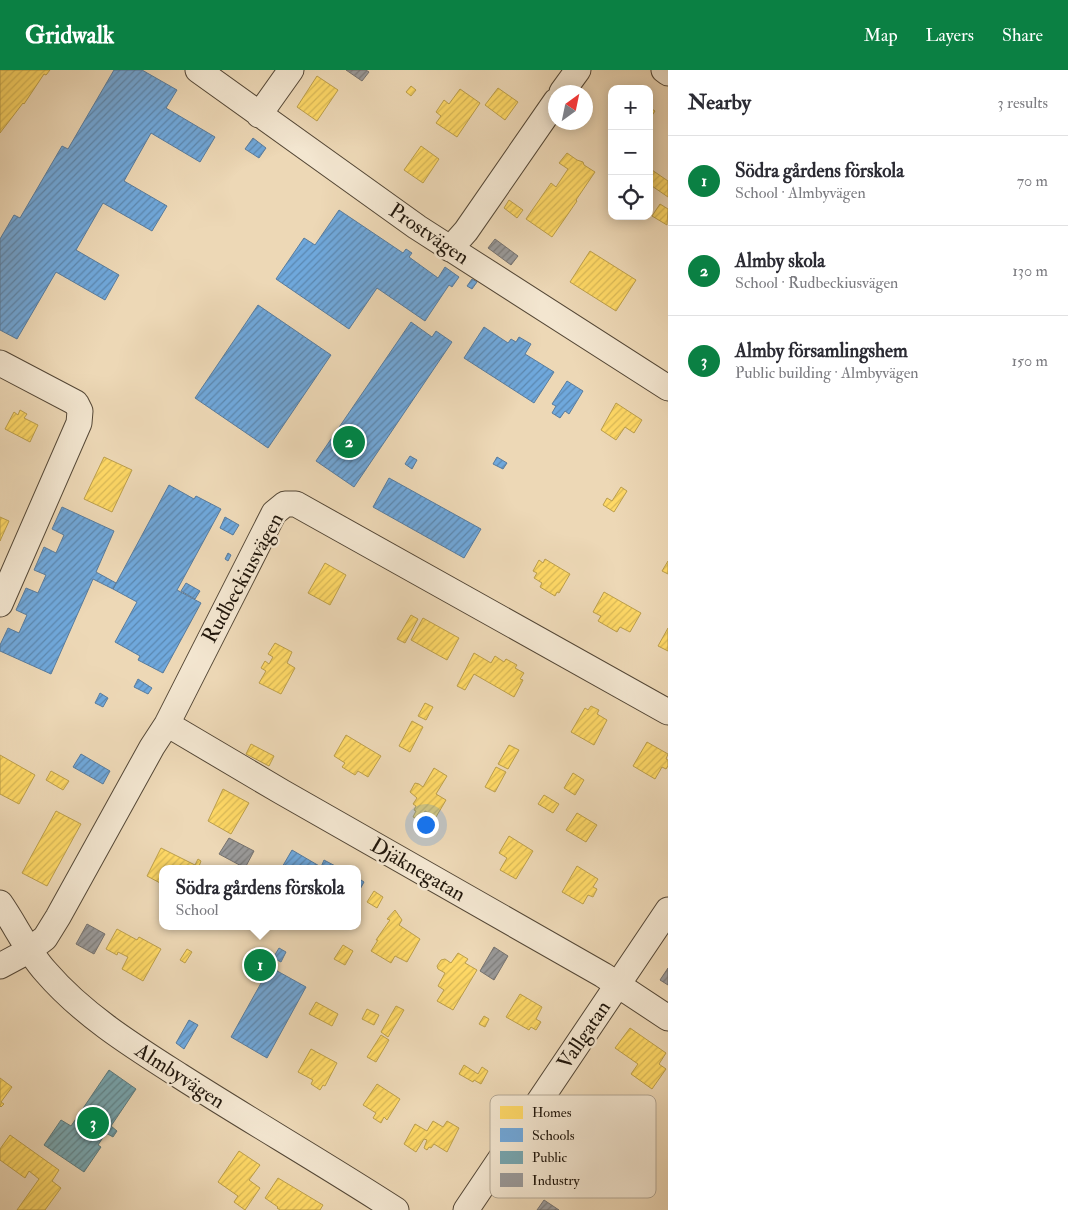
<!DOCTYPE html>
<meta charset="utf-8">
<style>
:root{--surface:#fff;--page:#f7f7f7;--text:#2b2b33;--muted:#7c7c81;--line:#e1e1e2;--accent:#0b8043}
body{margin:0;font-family:"IM FELL Double Pica",serif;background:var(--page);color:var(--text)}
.controls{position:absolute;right:15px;top:15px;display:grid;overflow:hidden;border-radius:10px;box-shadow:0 2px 12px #0003}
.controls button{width:45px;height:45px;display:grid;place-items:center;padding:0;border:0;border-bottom:1px solid var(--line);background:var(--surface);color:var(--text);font:25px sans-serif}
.compass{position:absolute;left:548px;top:15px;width:45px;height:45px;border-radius:50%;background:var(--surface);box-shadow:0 2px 12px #0003;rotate:33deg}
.you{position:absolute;left:425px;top:754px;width:18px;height:18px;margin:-12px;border:4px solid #fff;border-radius:50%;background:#1a73e8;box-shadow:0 0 0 8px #1a73e833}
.badge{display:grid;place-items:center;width:32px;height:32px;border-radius:50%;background:var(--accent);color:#fff;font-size:16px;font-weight:700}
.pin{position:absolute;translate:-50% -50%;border:2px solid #fff;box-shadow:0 1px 5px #0006}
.popup{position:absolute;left:159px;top:795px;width:202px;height:65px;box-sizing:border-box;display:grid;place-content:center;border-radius:10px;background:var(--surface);filter:drop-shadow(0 1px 4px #0005);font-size:16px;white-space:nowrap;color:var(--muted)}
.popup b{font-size:19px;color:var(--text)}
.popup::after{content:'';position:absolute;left:50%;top:100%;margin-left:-10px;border:10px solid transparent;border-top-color:var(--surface)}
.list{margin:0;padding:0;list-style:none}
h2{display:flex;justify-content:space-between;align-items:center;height:65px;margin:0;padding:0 20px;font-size:21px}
h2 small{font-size:16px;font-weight:400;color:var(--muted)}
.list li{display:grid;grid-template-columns:32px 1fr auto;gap:15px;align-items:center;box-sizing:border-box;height:90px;padding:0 20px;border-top:1px solid var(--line)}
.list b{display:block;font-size:19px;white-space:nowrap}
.list p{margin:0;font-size:16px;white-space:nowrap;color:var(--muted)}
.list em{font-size:16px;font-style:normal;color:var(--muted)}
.icon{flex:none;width:28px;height:28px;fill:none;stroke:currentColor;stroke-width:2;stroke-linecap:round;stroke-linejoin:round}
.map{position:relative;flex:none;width:668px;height:1140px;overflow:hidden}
header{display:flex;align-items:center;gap:30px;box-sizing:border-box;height:70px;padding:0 25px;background:var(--accent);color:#fff}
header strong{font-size:24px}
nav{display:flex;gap:28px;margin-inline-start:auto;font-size:18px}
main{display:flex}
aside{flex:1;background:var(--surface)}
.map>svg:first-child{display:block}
.homes{fill:url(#homes-hatch);stroke:#bc9f4b}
.schools{fill:url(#schools-hatch);stroke:#587c9e}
.public{fill:url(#public-hatch);stroke:#5c7a7e}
.industry{fill:url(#industry-hatch);stroke:#75726f}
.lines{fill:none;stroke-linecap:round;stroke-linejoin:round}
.minor-casing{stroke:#544736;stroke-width:27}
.minor{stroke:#f3e6d0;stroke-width:25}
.labels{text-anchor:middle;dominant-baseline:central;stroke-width:5;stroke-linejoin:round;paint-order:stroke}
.street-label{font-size:21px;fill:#21170c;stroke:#f3e6d0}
.key{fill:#f3e6d0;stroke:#b4a895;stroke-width:1}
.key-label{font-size:14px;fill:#21170c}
</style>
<header>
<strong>Gridwalk</strong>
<nav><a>Map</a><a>Layers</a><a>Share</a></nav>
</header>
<main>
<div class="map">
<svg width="668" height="1140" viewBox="0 0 668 1140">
<defs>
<pattern id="homes-hatch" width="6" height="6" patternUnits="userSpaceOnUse" patternTransform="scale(1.25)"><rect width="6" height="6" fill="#ffd966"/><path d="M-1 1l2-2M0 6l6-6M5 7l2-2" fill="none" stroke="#daba57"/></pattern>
<pattern id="schools-hatch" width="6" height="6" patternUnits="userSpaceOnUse" patternTransform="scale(1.25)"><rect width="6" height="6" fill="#6fa8dc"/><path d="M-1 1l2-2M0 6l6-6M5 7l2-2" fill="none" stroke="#5b88b1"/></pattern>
<pattern id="public-hatch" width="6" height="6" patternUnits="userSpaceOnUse" patternTransform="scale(1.25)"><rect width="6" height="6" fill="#76a5af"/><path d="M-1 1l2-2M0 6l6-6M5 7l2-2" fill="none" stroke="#60858d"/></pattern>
<pattern id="industry-hatch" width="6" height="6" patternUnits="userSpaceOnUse" patternTransform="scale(1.25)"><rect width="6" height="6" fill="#999"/><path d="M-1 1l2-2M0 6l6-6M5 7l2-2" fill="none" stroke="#7c7c7b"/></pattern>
</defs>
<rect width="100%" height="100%" fill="#edd8b6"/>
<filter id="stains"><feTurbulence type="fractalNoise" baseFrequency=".004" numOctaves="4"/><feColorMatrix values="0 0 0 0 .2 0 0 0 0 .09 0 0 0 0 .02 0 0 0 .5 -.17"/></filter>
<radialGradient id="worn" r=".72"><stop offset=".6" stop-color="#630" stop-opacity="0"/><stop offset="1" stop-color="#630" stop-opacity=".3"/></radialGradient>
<!-- homes -->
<path class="homes" d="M0,0H50L46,5L44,4L24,34L23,33L0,63Z
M317,6L338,20L317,51L297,37Z
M411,16L416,20L411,26L406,22Z
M498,18L518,32L505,50L485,35Z
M460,19L480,33L457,67L436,53L441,46L436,42L444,30L449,34Z
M649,37L655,41L649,50Z
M421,76L439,89L423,113L404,100Z
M567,83L577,90L583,92L584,95L595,102L576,130L577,131L552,167L526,149L551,113L556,117L568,99L559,93Z
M652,100L668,111V127L649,114V104Z
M509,130L523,140L517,148L504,138Z
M660,134L668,139L667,155L652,146Z
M590,181L636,210L616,241L570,212Z
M616,333L642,350L634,363L625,357L616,370L601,360Z
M20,340L27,344L24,348L38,355L30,372L5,359L14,342L18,345Z
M104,387L132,400L112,442L84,429Z
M621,417L627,421L614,442L603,435L607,428L612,431Z
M0,447L9,451L0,471Z
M545,489L570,504L559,523L557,522L555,526L540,517L542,513L534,508L537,503L533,501L539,490L543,493Z
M668,491V504L662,501Z
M325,493L346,505L330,535L308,523Z
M604,522L641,543L630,562L620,557L617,562L598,551L601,546L593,542Z
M411,545L418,549L405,573L397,569Z
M423,548L459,568L447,590L411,570Z
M668,558V581L658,576Z
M275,573L292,582L287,593L295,598L281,624L259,613L266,601L261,598L265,591L269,594L273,587L268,584Z
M474,583L491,593L495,586L504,592L506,589L517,595L515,598L524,603L520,609L523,610L514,627L474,604L465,620L457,616Z
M425,633L433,637L426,650L418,646Z
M591,636L599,640L597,644L607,650L594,675L571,662L585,638L588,640Z
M412,651L423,657L410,682L399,676Z
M346,665L381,686L368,707L358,701L355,705L342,697L345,693L334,686Z
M647,672L668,684L666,689L668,690V696L666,699L662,697L655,709L633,696Z
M251,674L274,686L269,696L246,684Z
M509,675L519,680L508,699L498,694Z
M0,685L35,705L19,734L0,724Z
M496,697L506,702L495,722L485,717Z
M434,698L447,706L436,724L446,730L436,747L425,741L423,745L420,744L417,749L413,747L416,741L414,740L416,736L413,734L417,728L410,722L415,713L419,714L423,717Z
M51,701L69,711L63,720L46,710Z
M573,703L584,710L575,725L564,718Z
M223,719L249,733L231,764L208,751Z
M544,725L559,734L553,743L538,734Z
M56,741L81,754L47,816L22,803Z
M577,743L597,755L586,772L566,760Z
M509,766L533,781L516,809L500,800L507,788L499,783Z
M161,778L195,795L198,789L201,791L198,799H162V814L147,806Z
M577,796L598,809L593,817L597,819L593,827L588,825L583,834L562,822Z
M374,821L383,827L377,838L367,832Z
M395,840L402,850L399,855L420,869L407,892L395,886L391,893L371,881L378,870H376L390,850L387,849Z
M117,859L137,870L139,867L161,879L143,911L122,899L128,887L118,882L117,885L106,879Z
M343,875L353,881L345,895L334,889Z
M187,879L192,882L185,893L180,890Z
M458,883L468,889L465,893L477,900L453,940L437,931L444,920L438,916L445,903L438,899L437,896L441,890L445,889L451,893Z
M520,924L542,937L536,949L541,952L536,960L531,957L529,960L506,947Z
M316,932L338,944L332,956L309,944Z
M396,936L404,940L388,967L381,962Z
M367,939L379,945L374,955L362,949Z
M484,946L489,949L485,957L479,954Z
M630,958L666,983L659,994L666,999L652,1019L631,1004L638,994L615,978Z
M381,965L389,970L376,992L367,987Z
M311,979L337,993L325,1016L323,1015L320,1020L311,1014L313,1010L298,1002Z
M464,995L478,1004L482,997L488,1001L481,1014L474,1010L473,1012L459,1004Z
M0,1008L12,1017L1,1032L4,1034L1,1037L0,1036Z
M377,1014L400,1029L387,1050L384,1047L381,1053L373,1048L376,1043L363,1035Z
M433,1051L443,1057L447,1051L459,1058L447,1082L434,1074L431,1078L429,1077L427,1080L424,1078L427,1070L424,1069L416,1082L404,1074L415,1054L427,1061Z
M10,1065L59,1100L52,1111L61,1118L45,1140H17L39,1109L29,1101L25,1108L0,1090V1079Z
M591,1069L605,1078L598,1088L593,1084L566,1124L545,1110L548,1102L551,1101L572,1070L584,1078Z
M239,1081L260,1095L249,1110L260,1118L245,1140L234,1132L238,1126L218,1112Z
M613,1085L628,1094L620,1106L606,1097Z
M593,1099L598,1102L592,1110L588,1107Z
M278,1108L323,1135L320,1140H280L277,1138L278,1137L265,1128Z"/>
<!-- schools -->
<path class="schools" d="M114,0H142L177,20L166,38L215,67L200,92L151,63L124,111L167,136L152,161L103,133L76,180L119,205L105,230L56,202L17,269L0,260V169L14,145L20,148L62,76L68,79Z
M253,68L266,78L259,88L245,79Z
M339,140L403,183L406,179L412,183L409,187L438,208L445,197L459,207L452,217L449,215L425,251L377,218L349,259L276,209L304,168L315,175Z
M472,209L477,212L472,219L467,216Z
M258,235L331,285L268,378L195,328Z
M411,252L432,267L436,261L452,272L354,417L316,391Z
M484,257L508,273L511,269L516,272L519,267L531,274L525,284L554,302L534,333L464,288Z
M567,311L583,321L569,344L565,341L560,348L552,343L556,336L552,334Z
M410,386L417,390L412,399L405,394Z
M497,387L507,393L503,399L493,394Z
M389,408L481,459L464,488L373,437Z
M169,415L194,429L196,426L221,439L177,520L201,533L163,603L138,590L140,586L115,572L137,532L113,519Z
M62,437L114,461L96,502L116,513L113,519L93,509L51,604L0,581V575L8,558L19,563L27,545L16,540L26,518L38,523L46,505L34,500L44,477L56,483L64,465L52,459Z
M225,447L239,455L233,465L220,458Z
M228,483L231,485L228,491L225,489Z
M186,513L200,521L195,529L181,521Z
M138,609L152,618L148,624L134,617Z
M100,623L108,628L103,637L95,633Z
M81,684L110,701L103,714L73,697Z
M292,780L321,797L324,790L341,799H281Z
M358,808L364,812L358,823Z
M279,878L286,882L281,892L273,888Z
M270,897L306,917L267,988L231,967Z
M189,950L198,955L184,979L176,973Z"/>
<!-- public -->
<path class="public" d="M109,1000L136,1019L111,1056L117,1061L113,1067L106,1063L98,1075L101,1077L84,1102L44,1075L61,1050L71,1056Z"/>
<!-- industry -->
<path class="industry" d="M346,0H366L369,2L362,11Z
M495,169L518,186L511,195L488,178Z
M229,768L254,781L245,798L219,784Z
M87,854L105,864L94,884L76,874Z
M494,877L508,886L494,910L480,901Z
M668,898V915L660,910Z
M544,1130L559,1140H537Z"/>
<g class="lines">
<defs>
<path id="minor" d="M198,0L417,157L668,318
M664,0L668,3
M562,22L578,0
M259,45L291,0
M450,179L466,161L556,31
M0,293L76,333L80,341L79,353L0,534
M167,654L282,722L603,905L668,948
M0,833C16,856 27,881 46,902C83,945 133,976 180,1006C252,1052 325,1094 396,1140
M0,896L28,881L45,868L58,847L152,677L167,654L274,443L285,434H296L668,642
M466,1140L668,840"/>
</defs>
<!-- minor casing -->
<use href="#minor" class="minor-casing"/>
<!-- minor -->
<use href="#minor" class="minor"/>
</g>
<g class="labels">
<!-- street labels -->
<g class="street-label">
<text transform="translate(429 164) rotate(34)">Prostvägen</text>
<text transform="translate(243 508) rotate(-61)">Rudbeckiusvägen</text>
<text transform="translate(418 800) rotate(30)">Djäknegatan</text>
<text transform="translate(584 965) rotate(-56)">Vallgatan</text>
<text transform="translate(180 1006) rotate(33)">Almbyvägen</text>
</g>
</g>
<!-- legend -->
<rect x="490" y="1025" width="166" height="103" rx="8" class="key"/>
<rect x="500" y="1036" width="23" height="13" fill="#ffd966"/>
<rect x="500" y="1058" width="23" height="14" fill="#6fa8dc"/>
<rect x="500" y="1081" width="23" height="13" fill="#76a5af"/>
<rect x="500" y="1103" width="23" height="14" fill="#999"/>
<g class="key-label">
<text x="532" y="1047">Homes</text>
<text x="532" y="1070">Schools</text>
<text x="532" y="1092">Public</text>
<text x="532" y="1115">Industry</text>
</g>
<rect width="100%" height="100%" filter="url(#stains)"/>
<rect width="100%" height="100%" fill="url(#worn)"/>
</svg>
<div class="controls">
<button>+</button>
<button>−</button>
<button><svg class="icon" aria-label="locate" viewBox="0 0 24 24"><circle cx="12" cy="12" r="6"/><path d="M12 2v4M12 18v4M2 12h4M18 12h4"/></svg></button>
</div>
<svg class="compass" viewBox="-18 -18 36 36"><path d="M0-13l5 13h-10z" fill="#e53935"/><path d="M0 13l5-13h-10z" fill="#7c7c81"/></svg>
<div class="you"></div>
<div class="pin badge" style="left:260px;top:895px">1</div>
<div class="popup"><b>Södra gårdens förskola</b>School</div>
<div class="pin badge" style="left:349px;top:372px">2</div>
<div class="pin badge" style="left:93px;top:1053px">3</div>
</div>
<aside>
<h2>Nearby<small>3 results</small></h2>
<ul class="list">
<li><span class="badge">1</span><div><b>Södra gårdens förskola</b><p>School · Almbyvägen</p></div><em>70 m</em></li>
<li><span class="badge">2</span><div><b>Almby skola</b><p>School · Rudbeckiusvägen</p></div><em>130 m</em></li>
<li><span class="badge">3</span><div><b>Almby församlingshem</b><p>Public building · Almbyvägen</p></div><em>150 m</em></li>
</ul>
</aside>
</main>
